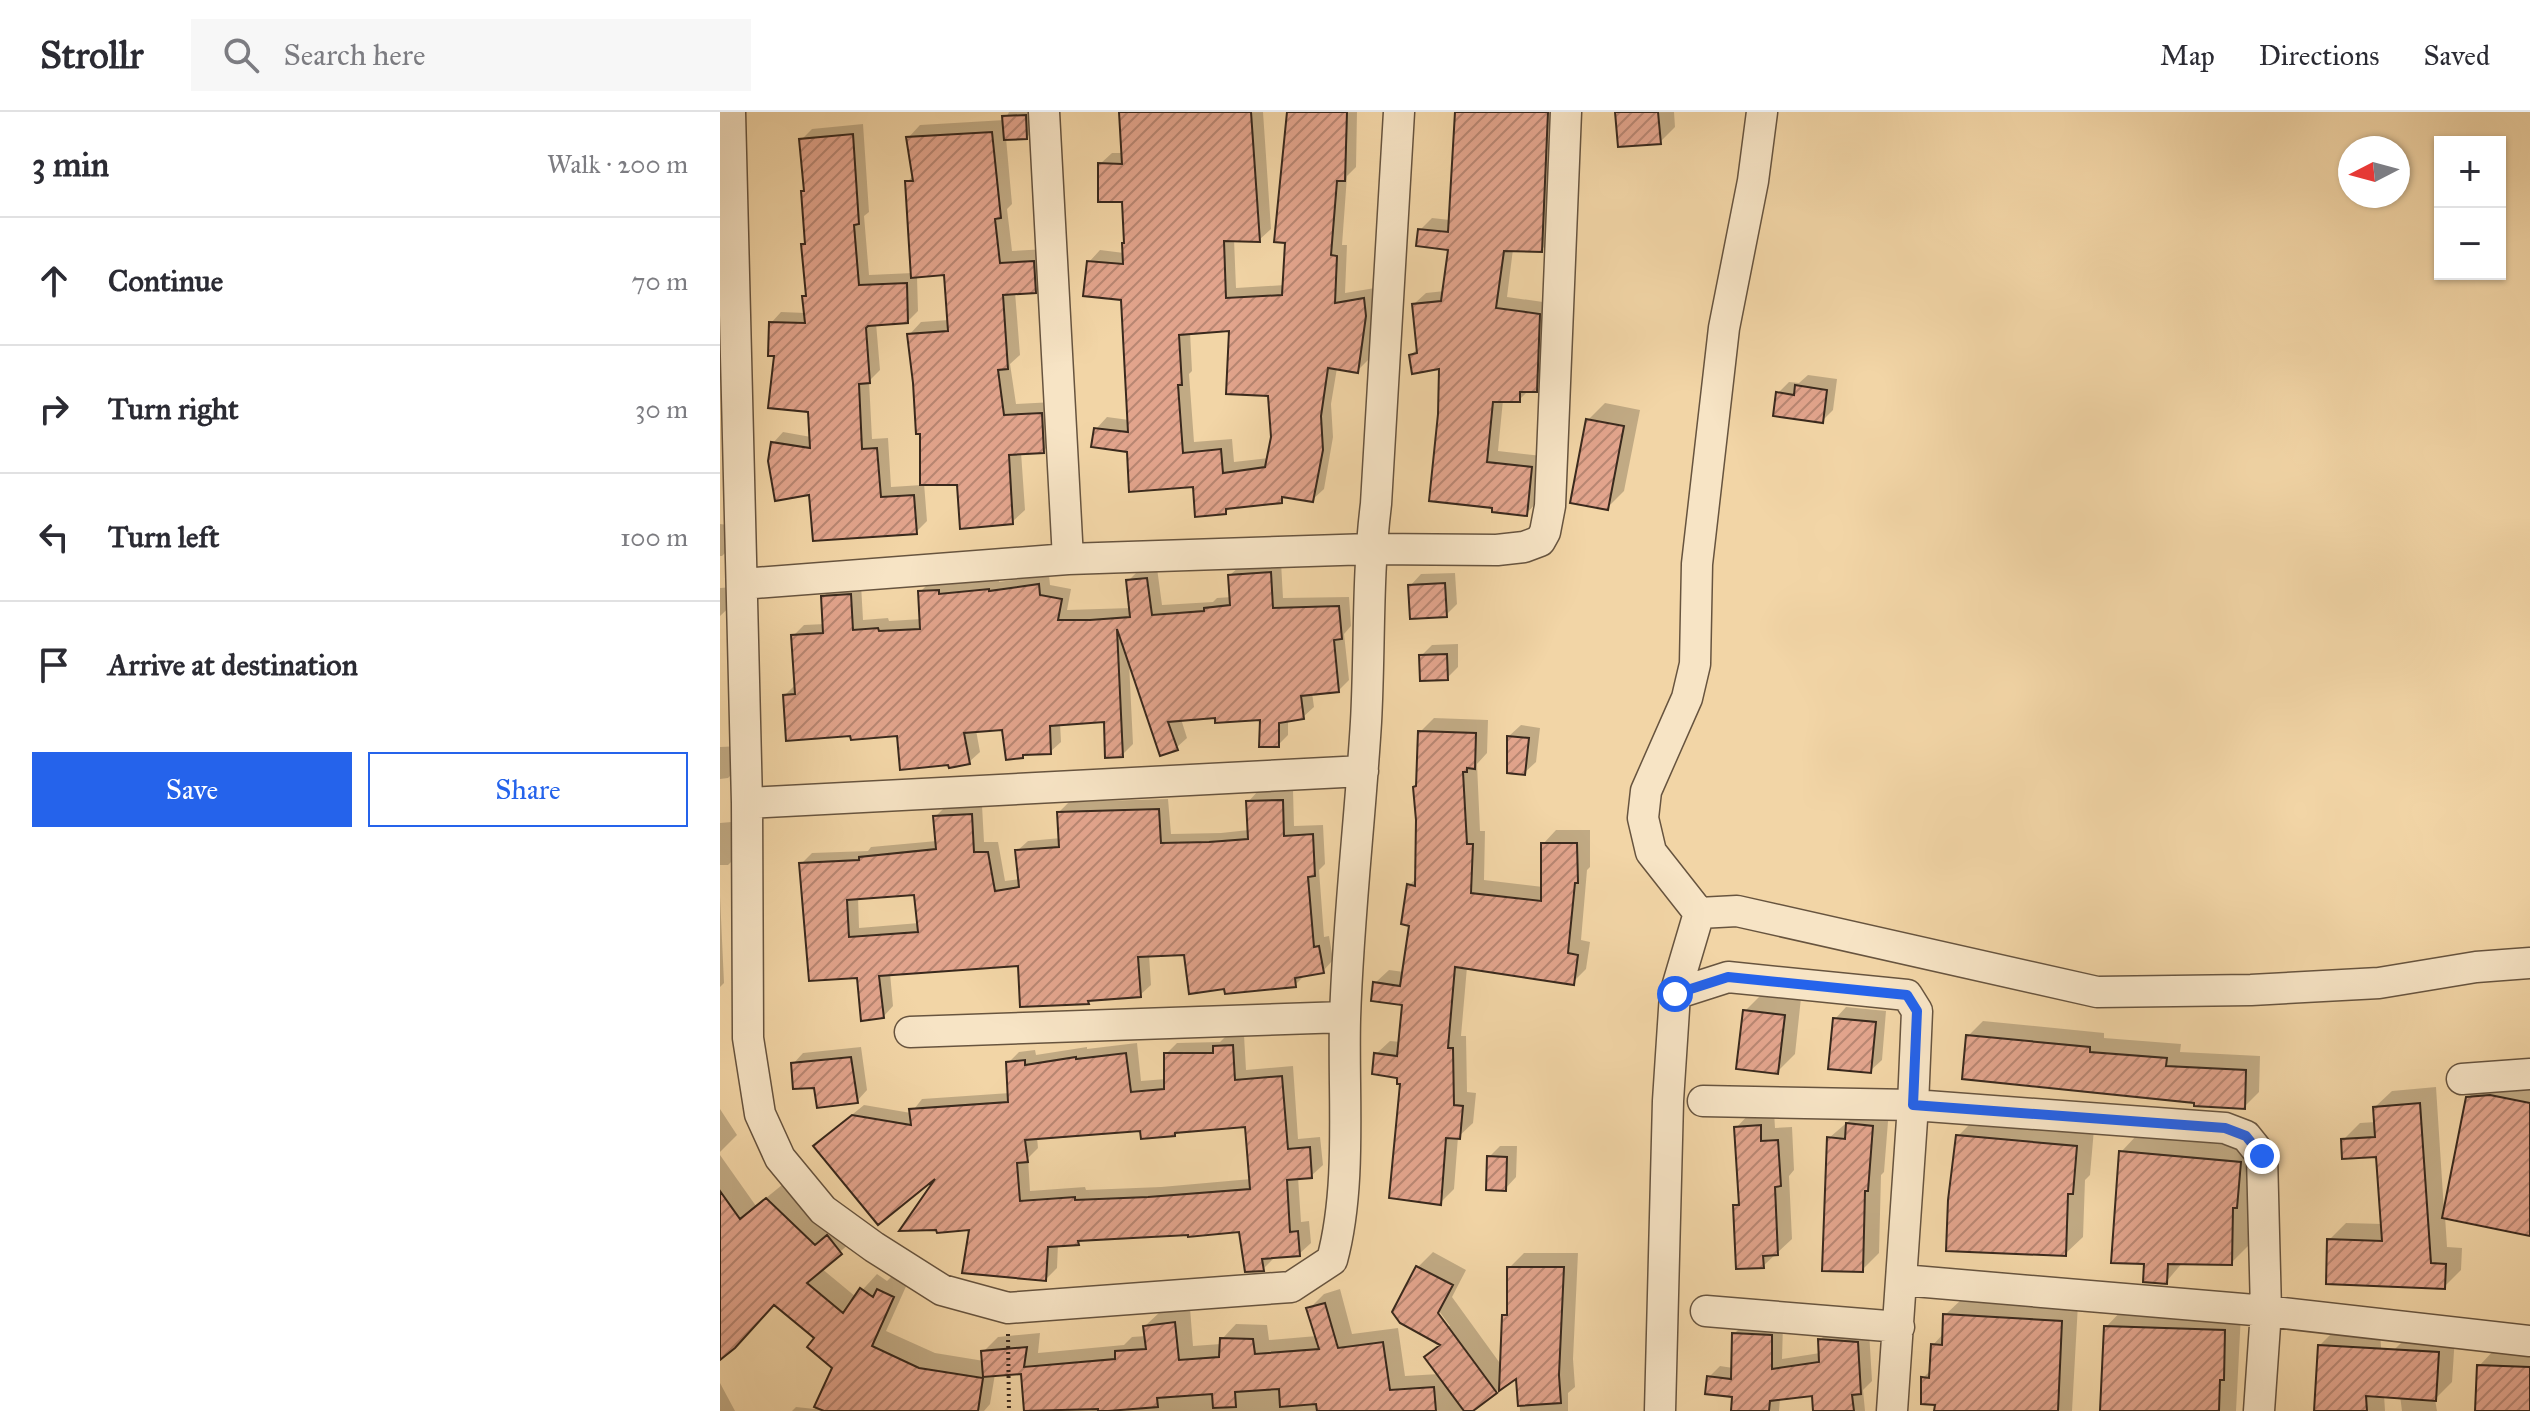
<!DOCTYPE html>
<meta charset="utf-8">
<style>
:root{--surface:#fff;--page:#f7f7f7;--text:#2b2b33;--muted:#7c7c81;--line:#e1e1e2;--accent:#2563eb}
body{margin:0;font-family:"IM FELL Great Primer",serif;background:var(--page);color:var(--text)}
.controls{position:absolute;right:24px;top:24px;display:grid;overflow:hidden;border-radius:0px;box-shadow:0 2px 6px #0004}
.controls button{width:72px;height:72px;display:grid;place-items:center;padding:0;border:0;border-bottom:2px solid var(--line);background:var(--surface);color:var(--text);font:40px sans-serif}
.compass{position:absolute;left:1618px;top:24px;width:72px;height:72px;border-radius:50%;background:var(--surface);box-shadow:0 2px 6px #0004;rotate:264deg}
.stop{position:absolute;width:24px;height:24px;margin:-18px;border:6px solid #2563eb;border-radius:50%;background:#fff}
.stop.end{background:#2563eb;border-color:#fff;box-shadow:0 2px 8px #0008}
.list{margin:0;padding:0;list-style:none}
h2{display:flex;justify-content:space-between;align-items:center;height:104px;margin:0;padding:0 32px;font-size:34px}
h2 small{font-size:26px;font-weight:400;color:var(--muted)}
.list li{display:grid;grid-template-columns:52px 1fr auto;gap:24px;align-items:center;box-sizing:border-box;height:128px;padding:0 32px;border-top:2px solid var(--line)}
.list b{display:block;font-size:30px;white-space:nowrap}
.list em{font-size:26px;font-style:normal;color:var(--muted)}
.actions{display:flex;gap:16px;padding:24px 32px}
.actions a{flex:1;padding:18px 0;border:2px solid var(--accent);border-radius:0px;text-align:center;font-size:28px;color:var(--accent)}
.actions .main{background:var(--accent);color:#fff}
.icon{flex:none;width:44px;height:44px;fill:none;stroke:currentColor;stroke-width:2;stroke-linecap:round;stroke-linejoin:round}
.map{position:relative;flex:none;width:1810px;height:1299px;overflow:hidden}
header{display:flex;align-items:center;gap:48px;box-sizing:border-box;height:112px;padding:0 40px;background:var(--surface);border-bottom:2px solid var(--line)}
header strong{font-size:38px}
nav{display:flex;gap:44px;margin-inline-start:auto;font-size:28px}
.search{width:560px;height:72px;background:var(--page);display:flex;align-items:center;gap:20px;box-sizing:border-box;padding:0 28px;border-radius:0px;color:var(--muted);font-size:30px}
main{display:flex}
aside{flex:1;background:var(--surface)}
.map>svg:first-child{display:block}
.shadow{fill:#0003;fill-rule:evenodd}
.building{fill:url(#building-hatch);stroke:#39291d;stroke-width:2;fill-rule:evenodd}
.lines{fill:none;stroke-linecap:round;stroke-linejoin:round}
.minor-casing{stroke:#67543f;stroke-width:33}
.path{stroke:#39291d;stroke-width:4;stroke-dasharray:2 4;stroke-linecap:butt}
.minor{stroke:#f7e4c5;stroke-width:30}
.route{stroke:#2563eb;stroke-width:10}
</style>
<header>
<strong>Strollr</strong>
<div class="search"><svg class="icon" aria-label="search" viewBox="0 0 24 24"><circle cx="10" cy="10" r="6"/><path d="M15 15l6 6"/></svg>Search here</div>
<nav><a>Map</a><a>Directions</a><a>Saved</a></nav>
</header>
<main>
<aside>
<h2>3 min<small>Walk · 200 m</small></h2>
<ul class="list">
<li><svg class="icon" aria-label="ahead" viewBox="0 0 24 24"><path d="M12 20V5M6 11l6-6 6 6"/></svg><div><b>Continue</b></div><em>70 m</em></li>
<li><svg class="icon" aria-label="right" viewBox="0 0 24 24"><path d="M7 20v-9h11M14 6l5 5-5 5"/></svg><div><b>Turn right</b></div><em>30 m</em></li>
<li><svg class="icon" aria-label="left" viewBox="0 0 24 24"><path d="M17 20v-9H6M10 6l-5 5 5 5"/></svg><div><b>Turn left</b></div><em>100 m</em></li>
<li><svg class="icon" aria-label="arrive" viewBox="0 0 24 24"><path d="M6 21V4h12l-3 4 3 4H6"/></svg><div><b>Arrive at destination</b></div></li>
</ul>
<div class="actions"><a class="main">Save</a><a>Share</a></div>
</aside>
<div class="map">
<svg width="1810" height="1299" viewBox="0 0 1810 1299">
<defs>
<pattern id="building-hatch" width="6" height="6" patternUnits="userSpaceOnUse" patternTransform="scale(2)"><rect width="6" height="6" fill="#e2a48c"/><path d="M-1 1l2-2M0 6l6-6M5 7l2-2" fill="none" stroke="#b88672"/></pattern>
</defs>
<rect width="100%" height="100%" fill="#f2d5a6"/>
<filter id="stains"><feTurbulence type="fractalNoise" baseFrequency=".0025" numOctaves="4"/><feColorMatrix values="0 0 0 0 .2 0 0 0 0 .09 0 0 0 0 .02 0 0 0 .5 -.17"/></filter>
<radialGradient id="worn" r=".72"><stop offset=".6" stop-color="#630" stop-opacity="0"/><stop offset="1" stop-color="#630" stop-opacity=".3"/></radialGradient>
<!-- shadow -->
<path class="shadow" d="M289,0H317L318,14L307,25L286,26L292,92L287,97L292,139L326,137L327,166L315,179L295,180L300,243L290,252L296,292L334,290L336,326L323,339L301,340L305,398L292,410L239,371H204L207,409L196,420L91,381L53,331L63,320L91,325L90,298L56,242L51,211L61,200L86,201L84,185L88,182L83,133L86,130L83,80L85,77L81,28L92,17L143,12L149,100L144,104L149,163L193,161L187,70L194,63L188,26L200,13L285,8ZM225,161L229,208L201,210L189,223L202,320V373L171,375L168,326L152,327L149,269L160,258L156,211L188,209L198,199L197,164Z
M401,0H543L551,117L539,128L514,127L516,176L565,173L569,0H637L636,55L627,64L622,133H627L625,181L655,176L657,191L649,247L638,258L617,256L611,292L613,325L604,377L592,388L566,383L561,389L511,395L506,400L474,373L409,339L376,317L387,305L409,308L403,186L369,150L380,138L404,141L406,129L404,88L380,52L392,41H403ZM511,217L550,282L553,325L549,346L514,350L512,327L474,330L469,262L472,259L470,220Z
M737,0H840L833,126L821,138L793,137L787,185L830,191L827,266L816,278H809L799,288H783L778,339L822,344L817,390L806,402L720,303L721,255L691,243L698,236L694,192L706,181L725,179L731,136L700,118L712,106L730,108Z
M897,0H954L955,15L940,30Z
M1088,263L1117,267L1113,298L1102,309L1058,281L1069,270L1079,271Z
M885,291L920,298L904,379L887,396L868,308Z
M0,412L16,414L17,429L2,444H0Z
M561,450L563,486L629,485L631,514L624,522L629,568L618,579L592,581L594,595L583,605L568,607V623L558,633L542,606L497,604L461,607L467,626L456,636L409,550L413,632L402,643L385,608L340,611L341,630L330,640L305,641L302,644L284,616L256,618L260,640L249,650L179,622H132L65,583L76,572L73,524L84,513L105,512L103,485L114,474L141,472L143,508L168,506L169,509L202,507L200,480L211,469L229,468V472L279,468V470L329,463L330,473L351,477L347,498L411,496L408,469L419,458L437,456L442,493L493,490L497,486L512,485L510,463L521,453Z
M735,461L737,492L726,503L690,474L701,462Z
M14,475L16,489L0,504V476Z
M738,532V555L727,566L701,544L712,533Z
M714,606L768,608L767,641L757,652L760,719H765L764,768L823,775V732L836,718H870V755L867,758L861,828L870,830L866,857L853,870L747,855L741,924H746L747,980L756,981L753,1011L738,1025L734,1077L720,1091L683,970L656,942L670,929L681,930L684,891L655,871L669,858L684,860L692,812L689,773L697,766L700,620Z
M801,613L820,616L816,650L804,661L789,624Z
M22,634V652L8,666L0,667V635Z
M573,678L574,714L603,713L605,752L599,758L604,825L609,824L613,848L603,859L585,863L575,873L506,875L465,841L429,843L431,873L420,883L372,886L368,890L299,852L170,861L173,894L163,905L81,752L92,741L148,739L151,735L217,729L215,705L225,695L262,693L264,730H278L285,769L300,767L297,739L308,729L341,726L339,700L349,690L448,687L451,722L501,721L529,718L528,690L538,679ZM196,780L199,811L139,816L138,785Z
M23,709V738L8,753H0V711Z
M0,784L4,871L0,875Z
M1042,882L1081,886L1075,942L1057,960L1025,899Z
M1126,895L1166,899L1162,948L1150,959L1115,907Z
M1263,909L1384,921V926L1461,932L1460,940L1540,944L1539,980L1524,995L1477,989L1248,924Z
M524,923L526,958L573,954L578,1027L600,1025L603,1053L591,1064L578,1065L581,1110L589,1109L591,1131L579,1142L554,1146L543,1157L521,1118L362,1127L358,1131L338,1132L337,1156L326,1167L252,1116L222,1060L107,1023L144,993L191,1001L202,987L290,981L288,951L299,940L315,938L316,943L367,935V937L417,931L421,969L446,967V942L457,931L500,930L506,924ZM527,1012L531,1067L441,1075L366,1078L365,1075L310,1079L308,1046L318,1036L317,1025L422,1017L454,1022L458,1018Z
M141,935L147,978L137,989L96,974L73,952L83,941Z
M1772,962L1810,964V1122L1725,1104L1727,1135L1742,1136L1741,1158L1724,1175L1609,1128L1626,1111L1663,1112L1658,1043L1623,1028L1640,1011L1656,1010L1655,995L1672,979L1716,975L1724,1099L1748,986Z
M1145,995L1169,997L1164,1060L1161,1063L1159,1141L1142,1158L1109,1026Z
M0,997L17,1023L0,1040Z
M1054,1000L1055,1016L1072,1015L1074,1058L1069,1064L1072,1127L1043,1154L1015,1094L1021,1088L1016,1016L1030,1001Z
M1255,1007L1374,1017L1370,1063L1365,1068L1363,1125L1345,1142L1238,1024Z
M1417,1023L1537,1034L1529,1081L1528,1134L1511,1151L1463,1150L1446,1170L1426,1150L1401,1040Z
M780,1034H797L796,1065L785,1077L769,1045Z
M0,1043L36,1094L62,1073L111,1120L136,1126L101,1156L136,1185L157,1162L167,1169L173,1163L188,1170L166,1219L215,1241L264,1249L263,1240L278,1225L320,1221L318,1241L404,1233L412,1225L426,1224L425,1214L440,1200L470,1196L473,1234L501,1232L502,1227L516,1212L547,1213L549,1228L597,1224L589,1197L604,1182L620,1177L632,1222L678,1216L685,1264L719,1262L707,1245L720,1232L674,1200L698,1155L713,1140L746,1158L732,1185L782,1254L784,1203L789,1199V1156L804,1141H858L853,1247L855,1275L848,1281V1299H800L798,1263L750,1299H306L303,1260L275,1262L270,1292L264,1299H72L76,1295L95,1297L114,1255L97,1226L55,1191L0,1237ZM714,1192L730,1214H725L711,1194Z
M1243,1186L1358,1192L1352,1299H1216L1217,1291L1203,1266L1211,1258L1213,1233L1224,1221L1225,1203Z
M1403,1197L1521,1202L1516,1299H1382L1386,1215Z
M1025,1211L1063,1212L1062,1247L1100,1241V1228L1111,1217L1149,1219L1152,1269L1143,1278L1145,1299H1095L1093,1282L1060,1286L1059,1299H1013L1014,1284L989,1265L1000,1254L1013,1256L1014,1222Z
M1617,1216L1660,1219L1665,1299H1596L1600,1233Z
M1690,1222L1735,1224L1732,1270L1715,1287L1717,1299H1682L1674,1238Z
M1776,1236L1810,1238V1299H1757L1759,1254Z
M0,1271L15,1299H0Z"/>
<!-- building -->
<path class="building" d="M399,0H531L540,130L504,129L506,186L562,183L565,131L554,130L567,0H627L625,69H617L611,143L617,144L615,191L644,186L646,204L638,261L608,256L601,304L603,338L593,390L562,385V391L506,397V402L475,405L473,375L409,380L407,340L371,335L374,316L408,320L401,188L363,184L367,149L403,152L402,131H404L402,90H378V51L402,52ZM509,219L506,282L548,284L551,325L545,355L503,361L501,337L463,341L458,273H462L459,223Z
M735,0H828L822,140L784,139L776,196L820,202L817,280H800V290H773L767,350L812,355L807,404L772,400V396L709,389L718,302L719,257L692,262L689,243L697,241L692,192L721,189L728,138L696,134L698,117L728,120Z
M895,0H938L941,32L898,35Z
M306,3L307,27L284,28L282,4Z
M272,20L281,106L275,107L280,151L314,149L316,181L283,183L288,257L278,258L284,303L322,301L324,341L289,343L293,412L240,417L237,373H200V322H196L193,271L187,222L228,219L224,163L191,166L185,69H193L186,25Z
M133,22L139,112L134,113L139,173L187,171L188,211L148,214L146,216L150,271L139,272L142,337L157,336L161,385L194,383L197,422L93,429L89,383L55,389L48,349L51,330L90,336L88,300L48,296L54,244H48L49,210L85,211L82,184H86L81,132H85L81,79H84L79,27Z
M1075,273L1107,278L1103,311L1053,304L1056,280L1074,283Z
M866,307L904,314L888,398L850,391Z
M551,460L553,496L619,494L622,527L614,528L619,580L581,584L584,607L559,611V635H539L540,608L495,611V606L448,610L458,638L440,644L397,517L403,645L385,646L384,610L330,614L331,642L303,643V646L286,648L282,618L244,621L250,652L229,656L228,653L180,658L177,624L131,628L130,624L66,629L63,583L75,582L71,523L103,521L101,484L131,482L133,518L158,516L159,519L200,517L198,479L219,478V482L269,477V479L319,472L320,483L342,487L338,508H370L410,505L406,468L427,466L432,503L484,499V496L510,493L508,463Z
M725,471L727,505L690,507L688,473Z
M727,542L728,568L700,569L699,543Z
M698,619L756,621L755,657L747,656V660H743L747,732H753L751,781L821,789V731H857L858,771H855L848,841L858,843L854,873L735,855L728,936H733L734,993L743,994L740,1027L726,1026L721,1093L669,1086L680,972H677V966L652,962L654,941L677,944L682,893L651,889L653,870L680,874L689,814L681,812L687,772L695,774L696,708L693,675L696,674Z
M787,624L809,626L805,663L787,661Z
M563,688L564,724L593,722L595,764L588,765L594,835L599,834L604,861L575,866L576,875L505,882L504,877L469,882L464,843L418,845L421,885L368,889L369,892L300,895L298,854L201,861L159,864L164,906L141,909L137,866L89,869L79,751L139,748V745L216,737L213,704L252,702L254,740H268L275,779L299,775L295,738L339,735L337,700L439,697L441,731L489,730L528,727L526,689ZM194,783L198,820L129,825L127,788Z
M1023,898L1065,903L1058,962L1016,957Z
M1113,906L1156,910L1151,961L1108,957Z
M1246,923L1370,935V940L1447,946L1446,954L1526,958L1525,997L1474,994V991L1242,967Z
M513,933L515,968L562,964L568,1037L590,1035L592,1066L567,1068L570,1120L578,1119L580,1144L542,1147L544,1159L525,1160L519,1120L468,1125V1123L358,1129L359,1133L328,1135L326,1169L242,1161L249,1118L217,1121L216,1118L179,1119L215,1067L158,1113L93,1034L132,1003L191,1013L189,997L288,990L286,950L305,948V953L356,945V947L406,941L411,980L444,977V941H493V934ZM525,1015L530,1077L428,1085L355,1088V1085L300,1089L297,1051L308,1050L305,1028L420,1019L421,1027L455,1024V1021Z
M131,945L138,991L97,996L94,976L73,977L71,951Z
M1770,983L1810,991V1124L1722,1106L1746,985Z
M1700,991L1711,1151L1726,1152L1725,1177L1606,1172L1607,1127L1662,1129L1656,1045L1622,1047L1621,1027L1655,1025L1653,995Z
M1126,1011L1153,1014L1148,1079H1145L1143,1160L1102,1159L1107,1025L1125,1027Z
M1041,1013V1029L1058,1028L1061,1074L1055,1075L1058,1143L1043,1144L1044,1156L1016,1157L1013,1093H1019L1014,1015Z
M1236,1023L1357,1034L1353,1082H1348L1346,1144L1226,1139L1228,1088Z
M1399,1039L1521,1050L1517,1096H1513L1512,1153L1448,1152L1447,1172L1423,1170L1424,1152L1391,1151Z
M767,1044L787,1045L786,1079L766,1078Z
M0,1079L20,1107L46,1086L95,1133L107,1123L122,1142L87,1171L123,1201L140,1176L153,1185L157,1177L174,1185L152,1234L199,1256L263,1266L258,1299H104L94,1295L112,1256L87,1235L94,1226L54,1193L15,1236L0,1248Z
M696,1154L733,1173L718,1201L777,1281L753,1299H744L704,1245L720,1233L680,1211L672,1200Z
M787,1155H844L839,1263L841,1291L798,1294L796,1267L779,1279L782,1203H787Z
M605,1191L618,1236L663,1230L670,1278L714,1275L716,1299H597L596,1292L560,1295L559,1277L515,1280L516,1295L493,1296L492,1282L437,1286L438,1295L388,1299H378V1297L304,1299L301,1262L263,1265L261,1239L307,1235L304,1255L395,1247V1239L426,1237L423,1214L455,1210L459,1248L499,1245L500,1226L533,1227L535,1242L599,1237L586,1196Z
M1223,1202L1342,1209L1338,1299H1214L1215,1293L1201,1292V1265L1209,1266L1211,1232L1222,1233Z
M1384,1214L1505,1218L1504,1268H1500L1499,1299H1380Z
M1012,1221L1052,1223V1257L1099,1250L1098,1227L1138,1230L1141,1282L1132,1283L1134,1299H1093L1092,1284L1050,1289L1049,1299H1011L1012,1285L985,1282L987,1264L1011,1267Z
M1598,1233L1719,1240L1716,1289L1646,1284L1647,1299H1594Z
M1757,1253L1810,1255V1299H1755Z"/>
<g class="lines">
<defs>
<path id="minor" d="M10,0L27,691L28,926L40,1002L60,1046L103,1098L154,1135L222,1178L288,1196L571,1175L612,1148C632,1074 623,984 625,907C628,808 640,709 646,610C650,537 647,464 656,392L679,0
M324,0L348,447
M22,472L348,447L651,437L777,438L804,435L820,429L825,420L830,394L846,0
M27,691L643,659
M979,801L931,740L923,706L926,679L967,586L975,552L977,452L1004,216L1033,69L1042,0
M955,882L1008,865L1187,883L1197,899L1193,993L1172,1299
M190,920L625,905
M1742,967L1810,962
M983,989L1193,993L1505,1016L1526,1024L1542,1044L1546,1199L1539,1299
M1182,1168L1546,1199L1810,1229
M986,1199L1179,1215
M940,1299L948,989L955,882L979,801L1017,799L1377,880L1531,878L1659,871L1756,855L1810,851"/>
</defs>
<!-- minor casing -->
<use href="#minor" class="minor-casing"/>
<!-- path -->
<path class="path" d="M288,1222L289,1299"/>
<!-- minor -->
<use href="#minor" class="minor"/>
</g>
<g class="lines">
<!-- route -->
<path class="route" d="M955,882L1008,865L1187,883L1197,899L1193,993L1505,1016L1526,1024L1542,1044"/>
</g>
<rect width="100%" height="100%" filter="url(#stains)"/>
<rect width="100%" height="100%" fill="url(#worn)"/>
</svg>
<div class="controls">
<button>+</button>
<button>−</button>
</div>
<svg class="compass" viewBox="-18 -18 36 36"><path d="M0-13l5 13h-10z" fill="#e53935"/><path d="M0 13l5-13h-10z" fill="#7c7c81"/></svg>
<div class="stop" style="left:955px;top:882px"></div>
<div class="stop end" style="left:1542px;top:1044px"></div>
</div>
</main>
